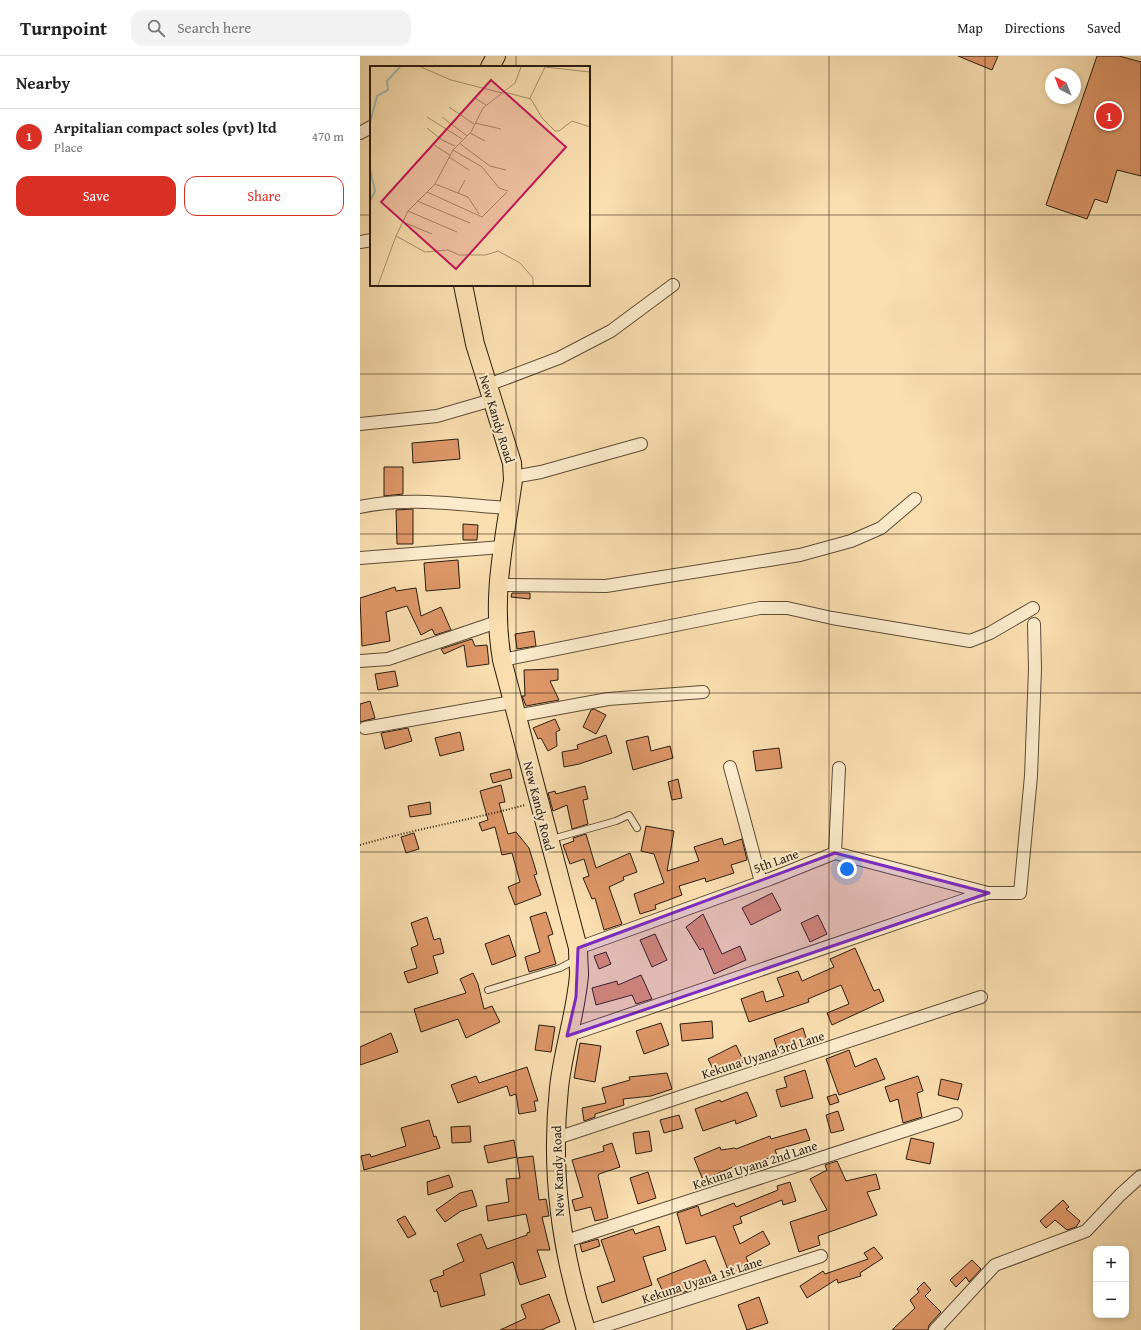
<!DOCTYPE html>
<meta charset="utf-8">
<style>
:root{--surface:#fff;--page:#f2f2f2;--text:#222;--muted:#767676;--line:#e0e0e0;--accent:#d93025}
body{margin:0;font-family:"Gentium Book Plus",serif;background:var(--page);color:var(--text)}
.controls{position:absolute;right:12px;bottom:12px;display:grid;overflow:hidden;border-radius:8px;box-shadow:0 2px 6px #0003}
.controls button{width:36px;height:36px;display:grid;place-items:center;padding:0;border:0;border-bottom:1px solid var(--line);background:var(--surface);color:var(--text);font:20px sans-serif}
.compass{position:absolute;left:685px;top:12px;width:36px;height:36px;border-radius:50%;background:var(--surface);box-shadow:0 2px 6px #0003;rotate:318deg}
.you{position:absolute;left:487px;top:813px;width:14px;height:14px;margin:-10px;border:3px solid #fff;border-radius:50%;background:#1a73e8;box-shadow:0 0 0 6px #1a73e833}
.badge{display:grid;place-items:center;width:26px;height:26px;border-radius:50%;background:var(--accent);color:#fff;font-size:13px;font-weight:700}
.pin{position:absolute;translate:-50% -50%;border:2px solid #fff;box-shadow:0 1px 4px #0006}
.list{margin:0;padding:0;list-style:none}
h2{display:flex;justify-content:space-between;align-items:center;height:52px;margin:0;padding:0 16px;font-size:17px}
h2 small{font-size:13px;font-weight:400;color:var(--muted)}
.list li{display:grid;grid-template-columns:26px 1fr auto;gap:12px;align-items:center;box-sizing:border-box;height:56px;padding:0 16px;border-top:1px solid var(--line)}
.list b{display:block;font-size:15px;white-space:nowrap}
.list p{margin:0;font-size:13px;white-space:nowrap;color:var(--muted)}
.list em{font-size:13px;font-style:normal;color:var(--muted)}
.actions{display:flex;gap:8px;padding:12px 16px}
.actions a{flex:1;padding:9px 0;border:1px solid var(--accent);border-radius:12px;text-align:center;font-size:14px;color:var(--accent)}
.actions .main{background:var(--accent);color:#fff}
.icon{flex:none;width:22px;height:22px;fill:none;stroke:currentColor;stroke-width:2;stroke-linecap:round;stroke-linejoin:round}
.map{position:relative;flex:none;width:781px;height:1274px;overflow:hidden}
header{display:flex;align-items:center;gap:24px;box-sizing:border-box;height:56px;padding:0 20px;background:var(--surface);border-bottom:1px solid var(--line)}
header strong{font-size:19px}
nav{display:flex;gap:22px;margin-inline-start:auto;font-size:14px}
.search{width:280px;height:36px;background:var(--page);display:flex;align-items:center;gap:10px;box-sizing:border-box;padding:0 14px;border-radius:12px;color:var(--muted);font-size:15px}
main{display:flex}
aside{flex:1;background:var(--surface)}
.map>svg:first-child{display:block}
.building{fill:#dd9668;stroke:#291d0d}
.lines{fill:none;stroke-linecap:round;stroke-linejoin:round}
.lane-casing{stroke:#5d4d36;stroke-width:8}
.street-casing{stroke:#5d4d36;stroke-width:14}
.primary-casing{stroke:#291d0d;stroke-width:20}
.path{stroke:#291d0d;stroke-width:2;stroke-dasharray:1 2;stroke-linecap:butt}
.lane{stroke:#fbeacb;stroke-width:6}
.street{stroke:#fbeacb;stroke-width:12}
.primary{stroke:#f9deaf;stroke-width:18}
.marked{fill:#7b2cbf;fill-opacity:0.2;stroke:#7b2cbf;stroke-width:3;stroke-linejoin:round}
.grid{fill:none;stroke:#291d0d;stroke-width:1;stroke-opacity:0.55}
.labels{text-anchor:middle;dominant-baseline:central;stroke-width:4;stroke-linejoin:round;paint-order:stroke}
.street-label{font-size:13px;fill:#291d0d;stroke:#fbeacb}
.inset-river{fill:none;stroke:#9fbbb2;stroke-width:2}
.inset-road{fill:none;stroke:#a6916e;stroke-width:1}
.view{fill:#c2185b;fill-opacity:0.15;stroke:#c2185b;stroke-width:2}
.inset-edge{fill:none;stroke:#291d0d;stroke-width:2}
</style>
<header>
<strong>Turnpoint</strong>
<div class="search"><svg class="icon" aria-label="search" viewBox="0 0 24 24"><circle cx="10" cy="10" r="6"/><path d="M15 15l6 6"/></svg>Search here</div>
<nav><a>Map</a><a>Directions</a><a>Saved</a></nav>
</header>
<main>
<aside>
<h2>Nearby<small></small></h2>
<ul class="list">
<li><span class="badge">1</span><div><b>Arpitalian compact soles (pvt) ltd</b><p>Place</p></div><em>470 m</em></li>
</ul>
<div class="actions"><a class="main">Save</a><a>Share</a></div>
</aside>
<div class="map">
<svg width="781" height="1274" viewBox="0 0 781 1274">
<rect width="100%" height="100%" fill="#f9deaf"/>
<filter id="stains"><feTurbulence type="fractalNoise" baseFrequency=".005" numOctaves="4"/><feColorMatrix values="0 0 0 0 .2 0 0 0 0 .09 0 0 0 0 .02 0 0 0 .5 -.17"/></filter>
<radialGradient id="worn" r=".72"><stop offset=".6" stop-color="#630" stop-opacity="0"/><stop offset="1" stop-color="#630" stop-opacity=".3"/></radialGradient>
<!-- building -->
<path class="building" d="M598,0H638L632,14Z
M737,0H759L781,6V120L757,114L747,147L735,143L727,163L686,149Z
M98,383L100,403L53,407L52,387Z
M24,411H43V438L24,440Z
M53,453V488H37L36,454Z
M103,468L118,469L117,484H103Z
M98,504L100,532L66,535L64,507Z
M35,531L36,535L56,532L61,560L81,551L91,574L75,579L72,573L61,579L47,550L26,556L30,585L2,590L0,542Z
M152,537H170V543L151,541Z
M174,575L176,590L157,593L155,578Z
M112,583L115,590L127,589L129,608L107,611L104,589L84,598L81,593Z
M198,613V624L190,625L199,644L166,650L162,640H165L164,614Z
M35,615L38,630L18,634L15,618Z
M10,645L15,662L0,666V648Z
M234,653L246,659L236,678L223,671L231,654Z
M195,663L200,674L196,676L197,690L188,695L181,682L178,683L173,672Z
M48,672L52,685L25,693L21,677Z
M100,676L104,694L80,700L75,682Z
M246,679L252,697L219,708L204,711L202,696L218,693L217,689Z
M288,680L291,695L310,690L313,702L273,714L266,685Z
M419,692L422,712L396,715L393,695Z
M150,713L152,722L133,727L130,718Z
M318,723L322,742L312,744L308,726Z
M141,729L145,746L139,747L148,778L156,776L169,792L177,818L174,819L181,839L155,849L148,831L160,826L152,797L142,799L135,771L122,775L119,767L128,764L120,735Z
M225,730L228,743L223,744L228,768L212,773L207,749L193,755L188,737L195,735L196,738Z
M70,746L71,758L50,761L48,750Z
M286,770L314,775L307,815L339,805L334,791L362,782L364,789L382,783L387,804L371,809L374,817L346,826L345,822L319,830L322,839L295,849L296,853L280,858L274,838L304,827L294,798L281,795Z
M54,777L59,793L46,797L41,781Z
M226,778L236,812L270,797L277,816L263,821L264,824L249,831L262,868L244,874L235,842L232,843L223,822L229,820L224,803L210,808L203,789L214,785L213,782Z
M412,837L421,854L391,869L382,852Z
M186,856L193,878L188,880L196,908L169,916L165,901L180,896L170,861Z
M343,858L362,898L380,890L386,904L354,918L343,892L340,894L326,871Z
M458,859L467,878L450,886L441,867Z
M67,861L74,884L80,882L84,897L73,900L78,917L48,927L44,916L57,912L51,892L58,889L51,867Z
M295,878L307,904L292,911L280,884Z
M149,879L156,900L132,909L125,888Z
M495,892L514,935L519,933L524,945L472,969L467,957L489,948L481,929L448,943L449,946L389,966L381,943L403,935L406,946L424,940L417,922L438,915L442,925L474,911L470,903Z
M246,896L251,908L239,913L234,900Z
M113,917L118,928L124,953L132,950L140,966L106,982L98,963L61,976L54,953L106,937L100,923Z
M281,919L292,943L276,948L272,939L236,949L232,932L257,925L258,929Z
M352,965L353,982L322,985L320,968Z
M301,967L309,989L284,998L276,975Z
M179,969L195,971L191,996L175,994Z
M443,972L448,988L419,998L414,983Z
M31,977L38,996L0,1009V991Z
M220,987L241,990L235,1026L214,1022Z
M376,989L384,1006L356,1019L348,1003Z
M489,994L495,1011L516,1002L525,1023L479,1039L466,1003Z
M167,1011L178,1045H174L176,1055L159,1058L156,1038L150,1040L147,1030L98,1047L91,1029L116,1020L119,1027Z
M445,1014L453,1042L421,1051L416,1034L427,1031L424,1021Z
M307,1017L312,1033L291,1040L263,1043L264,1049L235,1058V1061L224,1065L222,1052L246,1047L242,1032L270,1024L269,1021Z
M558,1020L563,1035L557,1037L562,1061L543,1067L538,1043L530,1046L525,1031Z
M581,1023L602,1028L598,1044L578,1039Z
M387,1036L397,1060L376,1068L375,1064L343,1075L335,1053L360,1044L361,1046Z
M476,1038L479,1046L470,1049L467,1041Z
M478,1055L484,1074L471,1077L466,1059Z
M319,1059L323,1072L304,1077L300,1064Z
M69,1064L74,1081L76,1080L80,1092L4,1114L1,1100L10,1098L11,1101L46,1090L41,1072Z
M110,1070L111,1086L92,1087L91,1071Z
M446,1073L450,1084L415,1094L417,1099L404,1104L405,1109L393,1114L391,1110L378,1116L375,1110L343,1124L334,1102L360,1091L361,1094L375,1092L376,1093L410,1080L411,1083Z
M289,1075L292,1095L276,1098L273,1077Z
M551,1082L574,1087L570,1108L546,1103Z
M154,1084L157,1101L128,1107L124,1090Z
M252,1087L260,1111L239,1118L238,1120L248,1162L235,1165L231,1151L215,1155L212,1144L223,1141L212,1104L244,1095L243,1090Z
M173,1100L179,1144L186,1143L189,1160L182,1161L190,1194H177L186,1221L160,1229L153,1206L120,1218L125,1239L81,1251L77,1235L74,1236L70,1224L84,1219L83,1215L104,1205L97,1188L121,1178L127,1193L167,1179V1177L170,1176L166,1158L128,1165L126,1150L149,1146L146,1123L160,1122L157,1102Z
M477,1105L486,1125L516,1118L520,1133L507,1136L517,1159L458,1180L460,1189L439,1196L430,1166L467,1154L450,1123L467,1114L465,1109Z
M288,1116L296,1142L278,1148L270,1122Z
M89,1119L93,1131L68,1139L67,1126Z
M430,1126L436,1145L423,1149L422,1144L380,1161L382,1167L373,1170L380,1188L403,1175L410,1188L386,1201L390,1211L370,1219L355,1180L326,1188L317,1157L338,1150L341,1160L374,1147L376,1151L418,1134L417,1130Z
M112,1134L117,1150L101,1155L85,1166L76,1154L100,1137Z
M703,1144L709,1151L706,1153L720,1165L716,1171L707,1174L695,1164L686,1172L680,1165Z
M45,1160L56,1178L48,1182L37,1164Z
M299,1170L306,1194L283,1201L292,1229L242,1247L237,1231L255,1225L241,1184L273,1173L275,1178Z
M238,1183L240,1190L222,1196L220,1188Z
M514,1191L523,1202L500,1217L501,1220L478,1227L477,1223L447,1242L440,1230L463,1215L465,1218L508,1203L504,1197Z
M345,1204L355,1226L306,1242L297,1223Z
M612,1204L621,1213L609,1226L606,1221L596,1231L590,1224Z
M564,1226L571,1234L565,1240L581,1256L569,1269L568,1274H532L555,1252L550,1244L559,1236L557,1233Z
M189,1238L200,1266L181,1274H140L166,1262L161,1249Z
M399,1241L408,1267L387,1274L378,1249Z"/>
<g class="lines">
<defs>
<path id="lane" d="M192,783L256,765L269,759L277,772
M128,934L200,912L217,903"/>
<path id="street" d="M0,77L11,71
M0,186L11,184
M128,329L199,302L251,275L313,229
M0,368L77,360L132,344
M153,421L181,416L281,388
M0,451C48,440 101,449 149,452
M0,502L142,491
M138,529L246,530L440,499L491,485L521,472L555,443
M142,604L400,552H427L472,562L610,585L630,577L673,552
M0,605L28,603L137,566
M156,660L248,643L343,636
M5,672L152,646
M370,711L401,826
M475,797L479,712
M218,892L410,823L475,797L628,837
M207,980L613,841L629,837H660L671,720L675,613L674,568
M194,1083L621,941
M203,1186L596,1058
M232,1274L461,1200
M575,1274L635,1209L726,1175L760,1139L781,1120"/>
<path id="primary" d="M130,11L136,0
M103,229L115,288L152,407L153,424C144,489 131,539 142,604L218,892C218,901 219,911 219,919C216,957 203,994 199,1032C190,1116 201,1194 226,1274"/>
</defs>
<!-- lane casing -->
<use href="#lane" class="lane-casing"/>
<!-- street casing -->
<use href="#street" class="street-casing"/>
<!-- primary casing -->
<use href="#primary" class="primary-casing"/>
<!-- path -->
<path class="path" d="M0,789C55,773 110,764 165,749"/>
<!-- lane -->
<use href="#lane" class="lane"/>
<!-- street -->
<use href="#street" class="street"/>
<!-- primary -->
<use href="#primary" class="primary"/>
</g>
<!-- marked area -->
<path class="marked" d="M475,797L629,837L207,980L216,941L218,892Z"/>
<!-- grid -->
<path class="grid" d="M156,0V11M312,0V1274M469,0V1274M625,0V1274M0,159H11M229,159H781M156,229V1274M0,318H781M0,478H781M0,637H781M0,796H781M0,956H781M0,1115H781"/>
<g class="labels">
<!-- street labels -->
<g class="street-label">
<text transform="translate(137 363) rotate(73)">New Kandy Road</text>
<text transform="translate(179 750) rotate(76)">New Kandy Road</text>
<text transform="translate(416 805) rotate(-20)">5th Lane</text>
<text transform="translate(403 999) rotate(-18)">Kekuna Uyana 3rd Lane</text>
<text transform="translate(395 1109) rotate(-18)">Kekuna Uyana 2nd Lane</text>
<text transform="translate(198 1115) rotate(-92)">New Kandy Road</text>
<text transform="translate(342 1224) rotate(-18)">Kekuna Uyana 1st Lane</text>
</g>
</g>
<!-- overview -->
<g transform="translate(10 10)">
<rect width="220" height="220" fill="#f9deaf"/>
<path class="inset-river" d="M0,57L7,30L18,24L17,15L30,1M0,103L5,125L0,135"/>
<path class="inset-road" d="M51,1L81,14L132,27M134,26L161,33L172,52L185,65H189L202,55L220,61M105,32L116,39M160,32L175,1L220,6M79,41L104,58M57,51L92,73M72,51L97,70M105,57L131,63M57,62L72,74L85,80M100,67L115,75M89,77L120,100L136,104M64,79L80,89M83,84L112,101L129,122L138,125M79,91L99,104M65,118L98,131L109,148M57,126L112,151L137,126M88,127L95,114M47,135L100,157M38,145L87,166M33,156L62,168M26,170L55,186L78,184L89,189H116L128,185L150,197L163,212V219M8,219L26,170L38,145L65,118L83,84L101,66L113,42L145,17L151,1"/>
<path class="view" d="M121,14L196,81L86,203L11,136Z"/>
<rect width="220" height="220" class="inset-edge"/>
</g>
<rect width="100%" height="100%" filter="url(#stains)"/>
<rect width="100%" height="100%" fill="url(#worn)"/>
</svg>
<div class="controls">
<button>+</button>
<button>−</button>
</div>
<svg class="compass" viewBox="-18 -18 36 36"><path d="M0-13l5 13h-10z" fill="#e53935"/><path d="M0 13l5-13h-10z" fill="#767676"/></svg>
<div class="you"></div>
<div class="pin badge" style="left:749px;top:60px">1</div>
</div>
</main>
